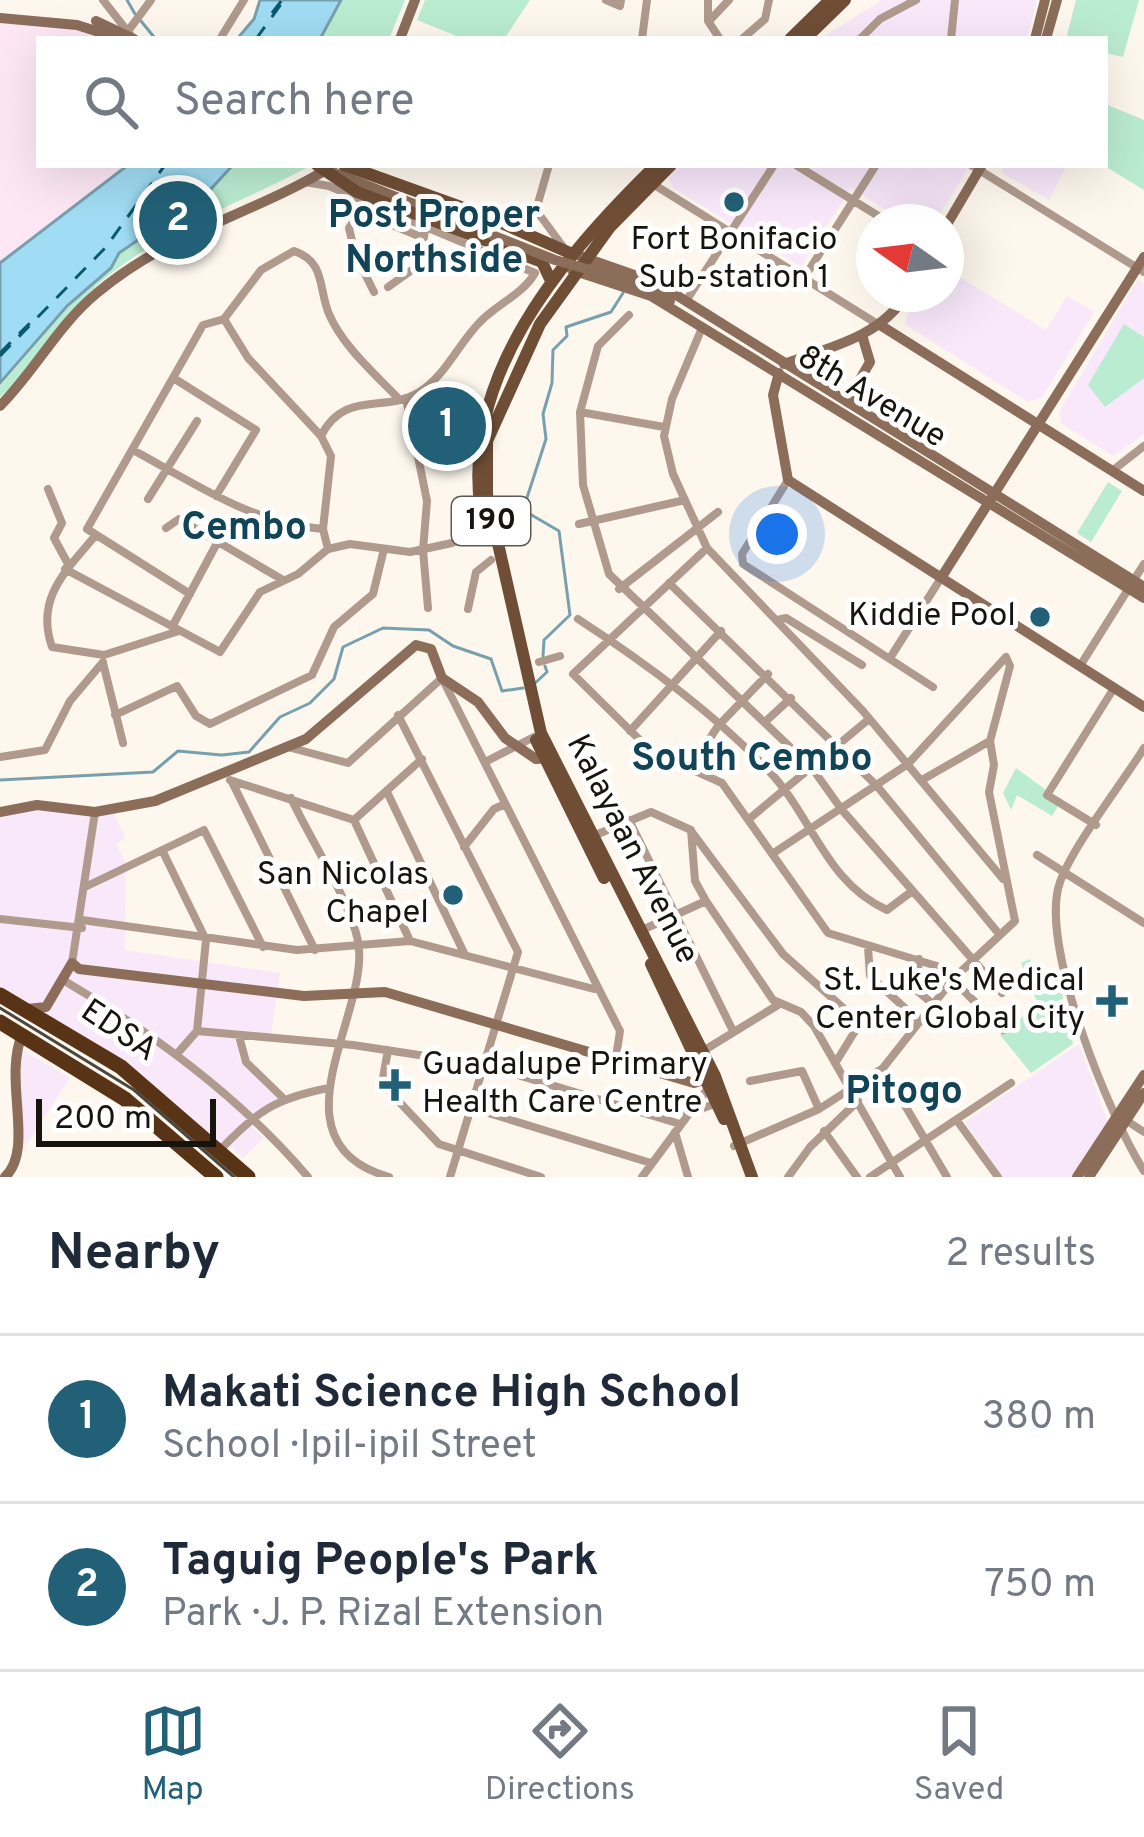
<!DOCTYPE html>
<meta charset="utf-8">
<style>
:root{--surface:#fff;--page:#f2f2f3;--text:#1f2937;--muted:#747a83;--line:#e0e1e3;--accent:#216076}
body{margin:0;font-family:Overpass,sans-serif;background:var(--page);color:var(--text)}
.compass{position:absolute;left:856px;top:204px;width:108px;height:108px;border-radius:50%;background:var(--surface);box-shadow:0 12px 48px #0002;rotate:284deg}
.scale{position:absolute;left:36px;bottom:30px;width:180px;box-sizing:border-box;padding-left:12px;border:6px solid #17140e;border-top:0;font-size:33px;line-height:42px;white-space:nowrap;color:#17140e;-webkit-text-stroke:9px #fff;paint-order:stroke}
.you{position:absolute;left:777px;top:534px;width:42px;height:42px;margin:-30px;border:9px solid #fff;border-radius:50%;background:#1a73e8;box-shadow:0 0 0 18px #1a73e833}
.badge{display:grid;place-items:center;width:78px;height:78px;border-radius:50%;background:var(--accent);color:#fff;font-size:39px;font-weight:700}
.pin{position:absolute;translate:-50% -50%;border:6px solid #fff;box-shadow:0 3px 12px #0006}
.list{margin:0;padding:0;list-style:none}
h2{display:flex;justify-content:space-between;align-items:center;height:156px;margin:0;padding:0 48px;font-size:51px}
h2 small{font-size:39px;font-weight:400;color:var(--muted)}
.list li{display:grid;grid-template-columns:78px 1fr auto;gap:36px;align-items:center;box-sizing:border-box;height:168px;padding:0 48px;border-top:3px solid var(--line)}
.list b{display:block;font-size:45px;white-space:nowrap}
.list p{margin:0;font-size:39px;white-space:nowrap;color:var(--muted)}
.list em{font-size:39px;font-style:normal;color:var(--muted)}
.icon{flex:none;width:66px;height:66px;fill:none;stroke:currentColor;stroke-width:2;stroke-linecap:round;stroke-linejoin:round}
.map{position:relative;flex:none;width:1144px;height:1177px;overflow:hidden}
.search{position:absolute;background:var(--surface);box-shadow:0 12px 48px #0002;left:36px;right:36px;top:36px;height:132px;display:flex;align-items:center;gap:30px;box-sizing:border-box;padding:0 42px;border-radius:0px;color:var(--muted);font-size:45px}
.sheet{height:492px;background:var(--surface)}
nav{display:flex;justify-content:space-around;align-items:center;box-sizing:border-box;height:168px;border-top:3px solid var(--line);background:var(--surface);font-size:33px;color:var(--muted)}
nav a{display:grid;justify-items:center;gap:6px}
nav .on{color:var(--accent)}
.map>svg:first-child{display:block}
.commercial{fill:#f8e8fa}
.industrial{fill:#fde7f5}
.green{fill:#baecd1}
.water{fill:#a0dcf3;stroke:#77a0ae;stroke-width:3}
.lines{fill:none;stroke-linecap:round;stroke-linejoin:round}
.stream{stroke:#77a0ae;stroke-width:3}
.ferry{stroke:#095a71;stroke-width:3;stroke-dasharray:15 12;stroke-linecap:butt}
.street{stroke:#af9a8d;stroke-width:8}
.secondary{stroke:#8b6d5a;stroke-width:10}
.primary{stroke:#704e36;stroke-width:12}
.highway{stroke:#593316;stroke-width:15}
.tram{stroke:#4a463f;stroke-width:3}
.secondary-bridge{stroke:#8b6d5a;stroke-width:10}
.primary-bridge{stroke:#704e36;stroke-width:12}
.poi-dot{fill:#216076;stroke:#fff;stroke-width:4.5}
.labels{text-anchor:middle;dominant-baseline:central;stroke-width:10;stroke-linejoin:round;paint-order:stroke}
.shield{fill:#fff;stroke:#5d5a56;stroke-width:3}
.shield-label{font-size:30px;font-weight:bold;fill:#17140e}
.poi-label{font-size:33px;fill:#17140e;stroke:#fff;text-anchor:end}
.street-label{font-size:33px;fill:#17140e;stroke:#fff}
.quarter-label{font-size:39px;font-weight:bold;fill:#114456;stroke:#fff}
</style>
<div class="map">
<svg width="1144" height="1177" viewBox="0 0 1144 1177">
<rect width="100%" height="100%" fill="#fdf7ed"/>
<!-- commercial -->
<path class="commercial" d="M882,0H1037L1027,39H820Z
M678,165H970L935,222H906L851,188L801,267L672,187L668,175Z
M1002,165H1067L1049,200L1002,173Z
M946,269L1046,330L1067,296L1094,312L1042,397L1028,402L904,324L917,294H946Z
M1138,279L1144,283V434L1113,456L1061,423L1059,412Z
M31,807L114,813L125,838L116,844L126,864L125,950L280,973L271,1035L239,1034V1058L277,1097L248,1123L264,1138L243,1158L229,1145L223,1150L104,1051L0,989V815Z
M1079,1044L1108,1123L1072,1177H1003L965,1122Z
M21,1049L70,1078L25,1147L20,1105Z"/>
<!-- industrial -->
<path class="industrial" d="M0,23L76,28L108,39H39V165H128L0,263Z"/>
<!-- green -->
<path class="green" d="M341,0H405L389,39H320Z
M425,0H530L504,39H464L417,20Z
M1076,0H1139L1123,57L1105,53V39H1066Z
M1105,104L1144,120V190L1103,165Z
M233,165H312C245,201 174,225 113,272C67,307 43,360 0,397V386L67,308L111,268L119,253L208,192Z
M1124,324L1144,337V378L1105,407L1088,385Z
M1108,482L1122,491L1091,542L1077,533Z
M1016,768L1046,790L1043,797L1058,806L1052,816L1017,795L1011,810L1003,793Z
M1030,959L1037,977L1058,974L1073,1044L1031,1073L1000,1035L1038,1004L1021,963Z"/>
<!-- water -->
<path class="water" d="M260,0H341L320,39H237L254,19Z
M128,165H233L208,192L119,253L111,268L67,306L0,383V263Z"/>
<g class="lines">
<!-- stream -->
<path class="stream" d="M127,0L135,14
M141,21L154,37
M543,656L544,640L570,615L559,531L523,510L546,439L543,414L552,383L553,350L567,336L566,327L611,312L623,293
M533,685L547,672L545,666
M310,703L334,679L343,647L383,628L429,630L453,646L491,659L502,691L523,688
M222,755L249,752L280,717L308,704
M0,780L153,772L178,751L221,755"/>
<!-- ferry -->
<path class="ferry" d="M272,13L282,0
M256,39L284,0
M0,353L33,320
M0,356L106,247L165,165"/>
<!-- street -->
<path class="street" d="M103,0L132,37
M606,0L620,6L621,0
M708,0V21L720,39
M710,20L729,0
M128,31L151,0
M220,39L244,0
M642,39L647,0
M742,39L765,19L769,0
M860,39L880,19L916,0
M951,39L955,0
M549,165L536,210L564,248
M796,165L888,222
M971,165L1144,272
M305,182L329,186L535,273C524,293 496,305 480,322C458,344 445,377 418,393C383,413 344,390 321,436
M653,184L879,325
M367,202L349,228L355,254L374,292
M361,212L421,237
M804,278L876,165
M388,287L419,265L426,225
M686,301L774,165
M629,315L598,346L580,412L583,485L609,574L812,768L842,810L1002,993
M224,319L261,270L294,251C326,262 318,288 329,314C342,345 374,373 397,397
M224,319L248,358L321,436L331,456L323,529L328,549
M702,328L672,399L664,436L673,474L707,548L863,711L1003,879
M175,379L256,430L216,496
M406,398L427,501L423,550L428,608
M580,412L664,427
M133,450C194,483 253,524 323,529
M1112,471L1144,446
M788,480L742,554L743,564L933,687
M48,489L62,523L54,538L67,562
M148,499L197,421
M579,524L685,500
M166,528L179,519L283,580
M95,536C66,571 35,598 52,647L104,655L179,631
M707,548L573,674L651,751L722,783L828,933L940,967L1003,1030
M65,569L220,652L260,592L298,574L328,549L350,544L410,552L452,543L483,525
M669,583L877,786L999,934
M619,589L718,512
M190,594L87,529L203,325L224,319
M468,609L476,572L491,560
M578,619C644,662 714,713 768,770C813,817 825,882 887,910L911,892
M777,620L786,618L862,665
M172,627L217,543
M890,658L941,578
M539,662L560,656
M103,663L123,743
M1080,666L1144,564
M115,715L177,686L196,716L210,724L312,675L334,627L373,594L383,553
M398,715L518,952L450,1177
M766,721L791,698
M630,731L721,631
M288,747L348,763L442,678L620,1031L616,1057
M1144,748C1121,785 1074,844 1060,882C1038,944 1110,1117 1144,1171
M0,757L45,750L70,701L103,662
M485,762L534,737
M691,767L718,726L768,674
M230,780L354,820
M922,780L988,742
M232,782L315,950
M387,792L464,953
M291,798C310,839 349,898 358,941C372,1012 266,1141 389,1177
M749,819L869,719
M354,820L410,941
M354,820L422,759
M629,820L733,1031
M1096,825L1047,795L1114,688
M691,831L783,954L860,1023L836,1062
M593,836L651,812L691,830L695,881L706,901L773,1000L801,1012L814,1026L900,1177
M464,847L494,809L505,804
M162,850L206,940L197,1031L176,1055
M772,854L908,764L1006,657
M1037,855L1144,923
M87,886L204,830L263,947
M0,919L82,928
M82,920L297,950L410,941L594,989
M642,930L706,901
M868,947L870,976L920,1022
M919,959L916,990L933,1004
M72,963L95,812
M63,980C153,1033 240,1097 308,1177
M197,1031L353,1045L485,1065L680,1124
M239,1036L246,1062L282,1097
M388,1050L383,1078L389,1091L439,1144L541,1177
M703,1051L778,1005
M883,1068L947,1177
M750,1081L802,1071L819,1109
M472,1108L651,1163
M687,1114L717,1103
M1124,1119L1144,1132
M958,1122L998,1177
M824,1131L857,1177
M675,1132L688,1177
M734,1146L819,1109L883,1068L954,978L1015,921L989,792L994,765L990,741L1010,666L1006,657
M220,1150C257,1111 276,1098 329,1088
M642,1177L709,1087
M788,1177L810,1147L858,1101
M870,1177L1011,1083"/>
<!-- secondary -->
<path class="secondary" d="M0,18L77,25L121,39
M400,39L415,0
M1035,39L1045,0
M1046,39L1057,0
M946,226L982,165
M580,256L657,283L1144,587
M572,270L651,296L1144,598
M880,325L1144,491
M784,364C831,347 880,337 907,294
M779,373L773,395L788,480L1144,707
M847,402L870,362L862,335
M0,406C35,371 58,325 97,293C172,230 256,214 334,165
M941,578L1144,257
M0,812L37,805L95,812L155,801L306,739L416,645L431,649L442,678L478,702L505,738L536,759L552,758
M27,1009L46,1007L72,963L79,969L304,996L385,992L694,1083L713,1077
M5,1177C35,1149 3,1080 22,1035
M1077,1177L1144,1075
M1089,1177L1144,1093"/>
<!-- primary -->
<path class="primary" d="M790,39L830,0
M805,39L845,0
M671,165L610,227L540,324L487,441V495L541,733L715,1076L752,1177
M483,215L570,253
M474,236L542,262L551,281
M483,522C454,381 563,256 656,165
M536,740L604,878
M651,964L724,1119"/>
<!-- highway -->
<path class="highway" d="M0,995L121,1067L248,1177
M0,1022L125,1099L216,1177"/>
<!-- tram -->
<path class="tram" d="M0,1008L134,1090L234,1177"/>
<!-- secondary-bridge -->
<path class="secondary-bridge" d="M96,21L134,39
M338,174L555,260L640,284L670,301"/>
<!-- primary-bridge -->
<path class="primary-bridge" d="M317,165L357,192L474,236
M344,165L483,215"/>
</g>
<!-- markers -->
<g class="poi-dot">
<circle cx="734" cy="202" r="12"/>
<circle cx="1040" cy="617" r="12"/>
<circle cx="453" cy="895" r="12"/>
<path d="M1106 983h12v12h12v12h-12v12h-12v-12h-12v-12h12z"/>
<path d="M389 1067h12v12h12v12h-12v12h-12v-12h-12v-12h12z"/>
</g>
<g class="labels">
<!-- shield labels -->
<rect class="shield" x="452" y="497" width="78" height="48" rx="9"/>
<g class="shield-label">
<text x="491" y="521">190</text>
</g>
<!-- poi labels -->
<g class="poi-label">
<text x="734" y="241" text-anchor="middle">Fort Bonifacio<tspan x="734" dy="38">Sub-station 1</tspan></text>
<text x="1016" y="617">Kiddie Pool</text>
<text x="429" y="876">San Nicolas<tspan x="429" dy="38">Chapel</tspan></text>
<text x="1085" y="982">St. Luke's Medical<tspan x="1085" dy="38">Center Global City</tspan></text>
<text x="422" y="1066" text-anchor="start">Guadalupe Primary<tspan x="422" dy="38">Health Care Centre</tspan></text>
</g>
<!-- street labels -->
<g class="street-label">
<text transform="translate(871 398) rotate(31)">8th Avenue</text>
<text transform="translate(631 850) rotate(63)">Kalayaan Avenue</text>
<text transform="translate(118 1032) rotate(34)">EDSA</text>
</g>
<!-- quarter labels -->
<g class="quarter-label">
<text x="434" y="217">Post Proper<tspan x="434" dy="45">Northside</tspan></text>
<text x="244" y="529">Cembo</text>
<text x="752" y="760">South Cembo</text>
<text x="904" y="1093">Pitogo</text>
</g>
</g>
</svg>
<svg class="compass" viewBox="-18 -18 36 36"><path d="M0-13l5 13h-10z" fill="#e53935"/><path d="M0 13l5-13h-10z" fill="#747a83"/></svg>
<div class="scale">200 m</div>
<div class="you"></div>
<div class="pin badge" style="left:447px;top:426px">1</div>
<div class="pin badge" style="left:178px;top:220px">2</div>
<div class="search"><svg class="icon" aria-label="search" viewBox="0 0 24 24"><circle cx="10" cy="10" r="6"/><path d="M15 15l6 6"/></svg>Search here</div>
</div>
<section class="sheet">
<h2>Nearby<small>2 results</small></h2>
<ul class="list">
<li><span class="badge">1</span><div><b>Makati Science High School</b><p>School · Ipil-ipil Street</p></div><em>380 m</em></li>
<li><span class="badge">2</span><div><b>Taguig People's Park</b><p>Park · J. P. Rizal Extension</p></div><em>750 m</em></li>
</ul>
</section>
<nav>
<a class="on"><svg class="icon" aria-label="map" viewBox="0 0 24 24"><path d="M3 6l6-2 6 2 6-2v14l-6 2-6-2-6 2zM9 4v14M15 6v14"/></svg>Map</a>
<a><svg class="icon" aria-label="directions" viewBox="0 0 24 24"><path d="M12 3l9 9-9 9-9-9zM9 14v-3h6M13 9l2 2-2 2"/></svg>Directions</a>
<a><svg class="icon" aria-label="saved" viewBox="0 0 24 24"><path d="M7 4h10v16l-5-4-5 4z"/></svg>Saved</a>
</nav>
